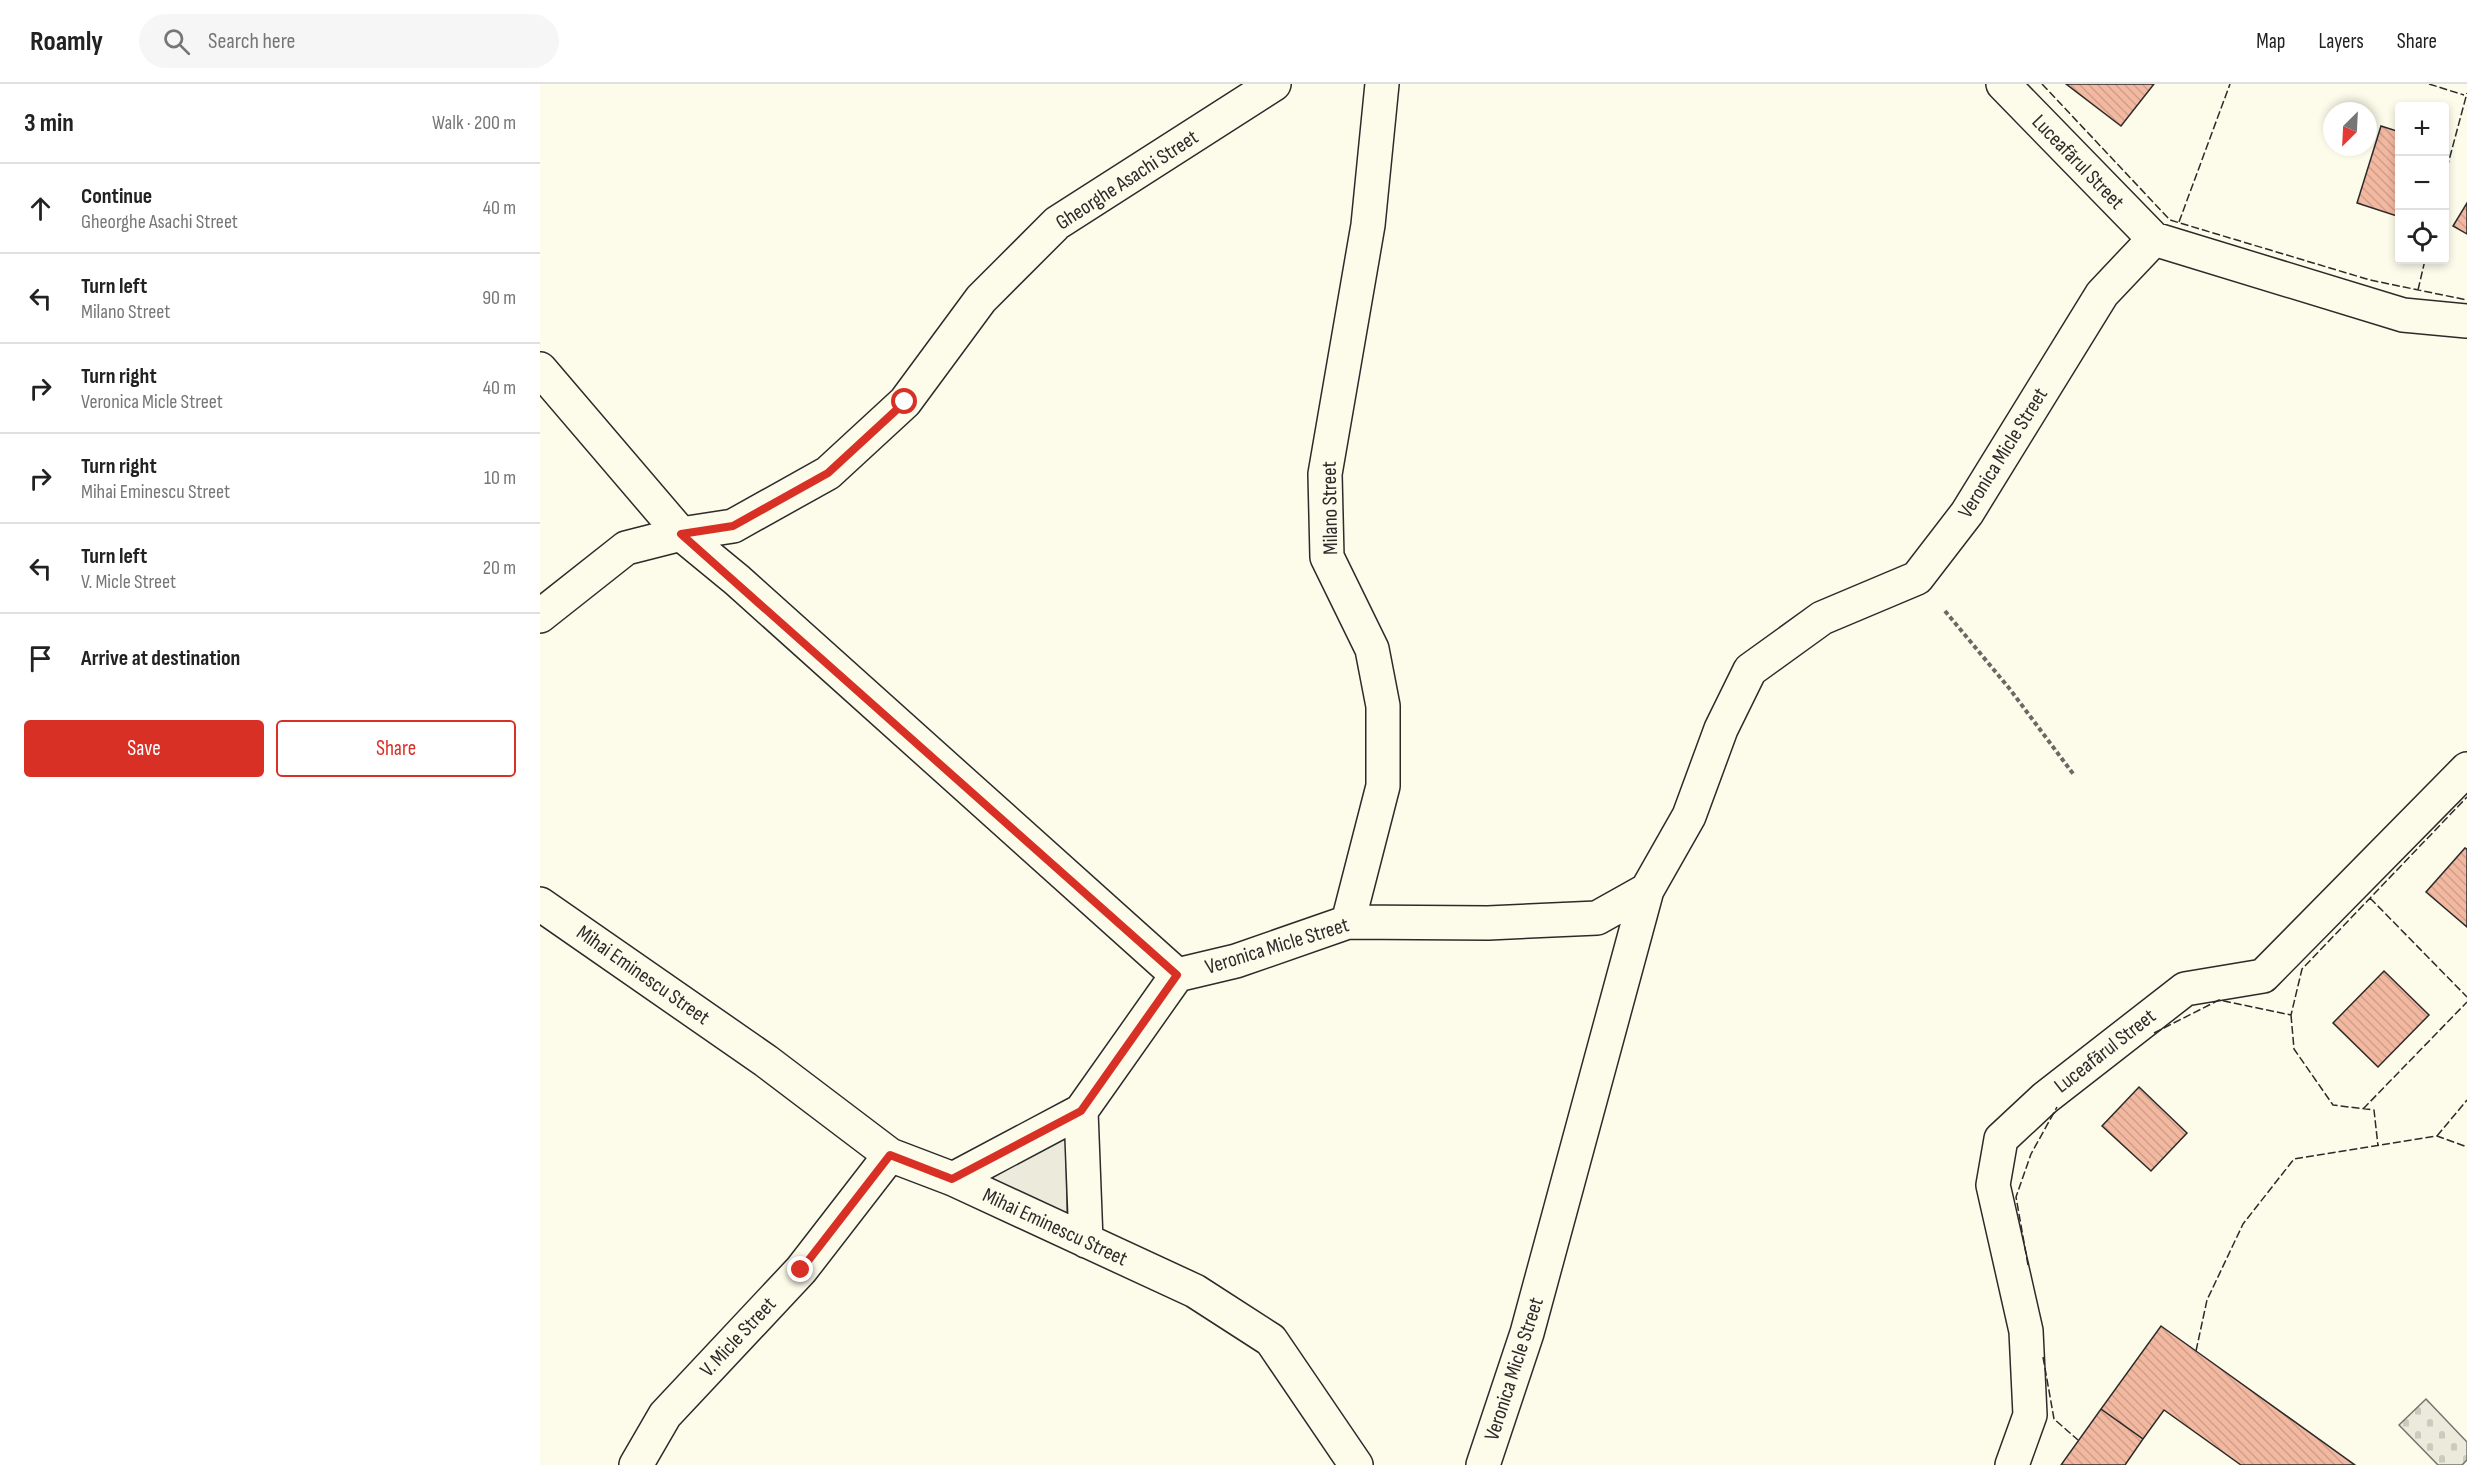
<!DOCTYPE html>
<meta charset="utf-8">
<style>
:root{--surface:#fff;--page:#f6f6f6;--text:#222;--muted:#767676;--line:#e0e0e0;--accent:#d93025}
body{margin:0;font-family:"Sofia Sans Condensed",sans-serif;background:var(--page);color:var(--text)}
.controls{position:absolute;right:18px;top:18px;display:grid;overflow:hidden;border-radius:6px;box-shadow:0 3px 9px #0003}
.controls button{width:54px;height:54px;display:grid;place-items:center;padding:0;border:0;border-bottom:2px solid var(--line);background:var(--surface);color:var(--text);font:30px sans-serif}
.compass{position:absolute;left:1783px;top:18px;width:54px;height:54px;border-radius:50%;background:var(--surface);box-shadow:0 3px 9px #0003;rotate:204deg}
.stop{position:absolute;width:18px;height:18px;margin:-14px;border:4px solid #d93025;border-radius:50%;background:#fff}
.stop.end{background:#d93025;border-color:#fff;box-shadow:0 2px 6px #0008}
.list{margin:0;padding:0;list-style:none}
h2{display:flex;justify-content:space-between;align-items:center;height:78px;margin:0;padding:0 24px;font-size:26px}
h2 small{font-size:20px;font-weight:400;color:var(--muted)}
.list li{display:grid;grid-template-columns:39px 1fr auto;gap:18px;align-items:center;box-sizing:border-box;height:90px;padding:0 24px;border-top:2px solid var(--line)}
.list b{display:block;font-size:22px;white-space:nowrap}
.list p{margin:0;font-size:20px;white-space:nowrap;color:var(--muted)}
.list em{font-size:20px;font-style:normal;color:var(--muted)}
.actions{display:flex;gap:12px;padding:18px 24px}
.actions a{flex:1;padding:14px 0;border:2px solid var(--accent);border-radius:6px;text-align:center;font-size:21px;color:var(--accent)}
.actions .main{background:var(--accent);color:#fff}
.icon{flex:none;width:33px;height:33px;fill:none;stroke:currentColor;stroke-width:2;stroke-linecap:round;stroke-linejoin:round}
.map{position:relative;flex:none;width:1927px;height:1381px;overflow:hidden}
header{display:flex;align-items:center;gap:36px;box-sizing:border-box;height:84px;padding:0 30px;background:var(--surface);border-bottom:2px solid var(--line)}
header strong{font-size:28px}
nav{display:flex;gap:33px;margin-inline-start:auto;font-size:21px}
.search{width:420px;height:54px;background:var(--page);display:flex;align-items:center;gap:15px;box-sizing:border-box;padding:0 21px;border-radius:33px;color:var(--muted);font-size:22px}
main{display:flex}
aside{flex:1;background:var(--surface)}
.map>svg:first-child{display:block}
.green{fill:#ecebdb;stroke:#74746e;stroke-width:1.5}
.cemetery{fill:url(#cemetery-stones);stroke:#74746e;stroke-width:1.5}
.building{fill:url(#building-back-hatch);stroke:#2b2b2b;stroke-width:1.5}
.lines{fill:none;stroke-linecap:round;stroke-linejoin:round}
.street-casing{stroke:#2b2b2b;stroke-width:36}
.path{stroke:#6a6964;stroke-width:4;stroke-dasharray:4.5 3;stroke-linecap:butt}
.street{stroke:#fdfbea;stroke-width:33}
.fence{stroke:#2b2b2b;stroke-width:1.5;stroke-dasharray:8 3;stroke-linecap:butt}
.route{stroke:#d93025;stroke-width:8}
.labels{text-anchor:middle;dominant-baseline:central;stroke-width:4.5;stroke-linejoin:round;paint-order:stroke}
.street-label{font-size:21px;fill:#2b2b2b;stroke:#fdfbea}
</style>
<header>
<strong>Roamly</strong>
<div class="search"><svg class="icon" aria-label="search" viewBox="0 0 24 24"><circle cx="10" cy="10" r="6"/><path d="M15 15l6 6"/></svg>Search here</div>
<nav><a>Map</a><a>Layers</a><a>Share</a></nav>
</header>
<main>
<aside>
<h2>3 min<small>Walk · 200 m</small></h2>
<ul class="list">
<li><svg class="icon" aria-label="ahead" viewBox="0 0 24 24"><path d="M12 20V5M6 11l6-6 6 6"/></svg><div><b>Continue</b><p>Gheorghe Asachi Street</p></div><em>40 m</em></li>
<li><svg class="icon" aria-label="left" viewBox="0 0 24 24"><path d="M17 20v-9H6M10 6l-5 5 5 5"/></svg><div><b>Turn left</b><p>Milano Street</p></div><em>90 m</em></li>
<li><svg class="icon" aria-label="right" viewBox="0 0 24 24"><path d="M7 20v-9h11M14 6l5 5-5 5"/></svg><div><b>Turn right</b><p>Veronica Micle Street</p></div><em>40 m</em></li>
<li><svg class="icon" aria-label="right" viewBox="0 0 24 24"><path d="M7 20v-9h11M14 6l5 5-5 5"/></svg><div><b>Turn right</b><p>Mihai Eminescu Street</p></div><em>10 m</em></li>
<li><svg class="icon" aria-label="left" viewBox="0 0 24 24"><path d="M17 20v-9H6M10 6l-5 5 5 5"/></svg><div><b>Turn left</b><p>V. Micle Street</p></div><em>20 m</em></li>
<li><svg class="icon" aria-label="arrive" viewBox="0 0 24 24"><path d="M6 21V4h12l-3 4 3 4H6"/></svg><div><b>Arrive at destination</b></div></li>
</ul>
<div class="actions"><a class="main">Save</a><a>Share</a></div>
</aside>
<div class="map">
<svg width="1927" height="1381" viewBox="0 0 1927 1381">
<defs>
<pattern id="cemetery-stones" width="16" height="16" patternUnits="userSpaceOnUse" patternTransform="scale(1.5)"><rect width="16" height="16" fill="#ecebdb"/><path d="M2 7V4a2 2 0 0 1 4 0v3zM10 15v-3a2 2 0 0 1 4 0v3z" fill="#cbcabc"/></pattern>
<pattern id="building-back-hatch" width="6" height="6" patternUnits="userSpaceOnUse" patternTransform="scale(1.5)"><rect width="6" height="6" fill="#f2b8a0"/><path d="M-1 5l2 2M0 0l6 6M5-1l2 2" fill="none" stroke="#d09e8a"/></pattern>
</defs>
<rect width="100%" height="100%" fill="#fdfbea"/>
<!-- green -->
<path class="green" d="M526,1052L527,1132L450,1095Z"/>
<!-- cemetery -->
<path class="cemetery" d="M1886,1315L1927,1358V1376L1922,1381H1898L1859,1341Z"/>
<!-- building -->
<path class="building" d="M1526,0H1614L1581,42Z
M1841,42L1860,48V133L1817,119Z
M1927,119V150L1913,142Z
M1925,764L1927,765V843L1886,808Z
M1844,887L1889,931L1838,983L1793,939Z
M1599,1003L1647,1049L1611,1087L1562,1042Z
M1621,1242L1656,1267L1815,1381H1701L1624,1326L1603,1355L1561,1325Z
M1561,1325L1603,1355L1585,1381H1521Z"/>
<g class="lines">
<defs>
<path id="street" d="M1463,0L1614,155
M0,285L141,450L197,496L637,891
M0,532L86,464L141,450L193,442L288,389L365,318L441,215L517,139L734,0
M0,820L226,977L350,1071L413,1095L655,1207L731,1256L816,1381
M808,838L843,702V622L832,565L787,473L785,390L828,141L842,0
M541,1027L546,1157
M413,1095L541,1027L637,891L696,877L808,838L948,839L1057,834L1107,806L1149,732L1181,645L1210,586L1282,534L1377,494L1427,429L1562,210L1614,155L1863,231L1927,237
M96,1381L125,1331L261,1186L350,1071
M943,1381L987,1249L1107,806
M1472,1381L1490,1331L1486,1247L1453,1101L1461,1055L1505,1014L1645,905L1723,892L1927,685"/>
</defs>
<!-- street casing -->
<use href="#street" class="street-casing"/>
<!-- path -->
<path class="path" d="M1405,527L1469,604L1534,691"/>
<!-- street -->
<use href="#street" class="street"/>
<!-- fence -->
<path class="fence" d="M1502,0L1630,136L1830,196L1927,216
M1889,0L1924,11
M1904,95L1927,9
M1639,138L1690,0
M1878,206L1885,176
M1830,814L1927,913
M1751,931L1754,965L1793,1021L1834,1026L1838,1062
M1614,949L1679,916L1751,931L1762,885L1927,713
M1823,1025L1927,918
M1897,1052L1927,1016
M1488,1181L1476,1113L1491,1070L1517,1023
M1656,1267L1667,1216L1703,1140L1754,1075L1897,1052L1927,1063
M1503,1273L1514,1335L1538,1356"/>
</g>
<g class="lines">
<!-- route -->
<path class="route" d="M261,1186L350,1071L412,1095L541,1027L637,891L141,450L193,442L288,389L365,318"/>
</g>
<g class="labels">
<!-- street labels -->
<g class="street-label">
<text transform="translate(1538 78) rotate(46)">Luceafărul Street</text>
<text transform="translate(587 96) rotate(-33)">Gheorghe Asachi Street</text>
<text transform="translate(1463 369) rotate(-58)">Veronica Micle Street</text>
<text transform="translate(790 424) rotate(-91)">Milano Street</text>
<text transform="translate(737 862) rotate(-17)">Veronica Micle Street</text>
<text transform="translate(103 891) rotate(35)">Mihai Eminescu Street</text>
<text transform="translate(1565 967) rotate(-38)">Luceafărul Street</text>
<text transform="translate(515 1143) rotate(25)">Mihai Eminescu Street</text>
<text transform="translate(198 1253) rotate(-47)">V. Micle Street</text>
<text transform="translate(974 1285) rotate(-72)">Veronica Micle Street</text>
</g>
</g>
</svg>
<div class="controls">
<button>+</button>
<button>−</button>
<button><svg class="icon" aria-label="locate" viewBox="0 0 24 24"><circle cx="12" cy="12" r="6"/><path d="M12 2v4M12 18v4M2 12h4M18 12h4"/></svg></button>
</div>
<svg class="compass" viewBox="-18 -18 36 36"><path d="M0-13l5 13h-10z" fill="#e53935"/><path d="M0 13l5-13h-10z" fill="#767676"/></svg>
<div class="stop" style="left:365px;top:318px"></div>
<div class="stop end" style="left:261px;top:1186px"></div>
</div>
</main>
